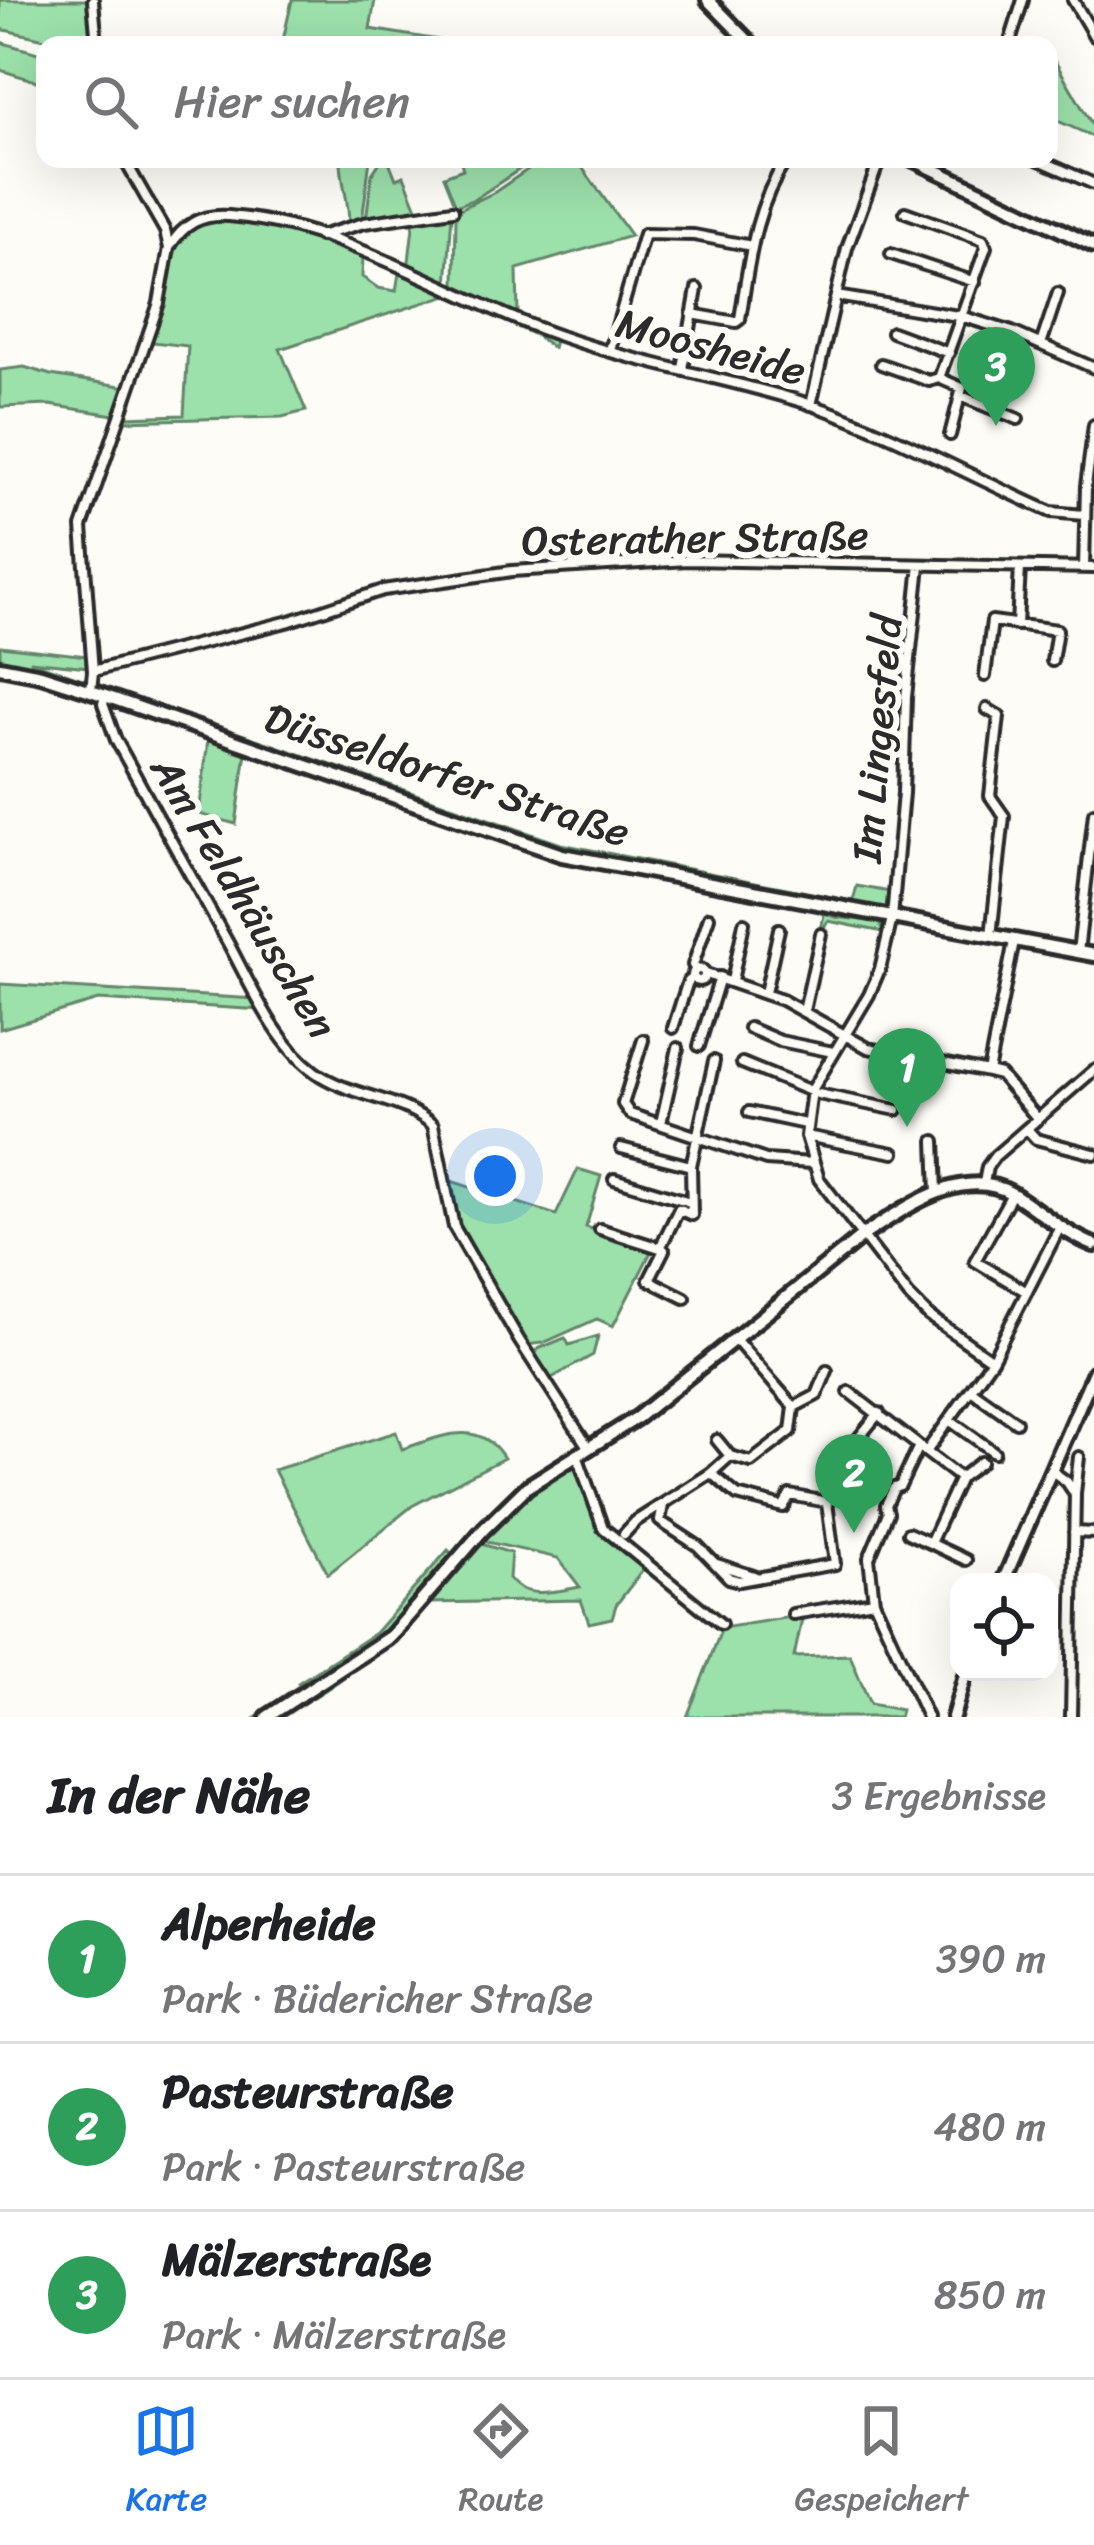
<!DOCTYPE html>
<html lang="de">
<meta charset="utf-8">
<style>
:root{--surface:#fff;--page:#f6f6f6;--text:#202124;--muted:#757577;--line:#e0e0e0;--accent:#1a73e8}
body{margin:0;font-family:Sriracha,sans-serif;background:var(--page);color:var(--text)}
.controls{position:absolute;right:36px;bottom:36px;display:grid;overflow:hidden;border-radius:24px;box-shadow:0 12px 48px #0002}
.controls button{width:108px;height:108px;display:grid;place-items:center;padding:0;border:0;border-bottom:3px solid var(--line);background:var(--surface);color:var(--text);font:60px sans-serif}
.you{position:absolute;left:495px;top:1176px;width:42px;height:42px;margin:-30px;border:9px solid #fff;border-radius:50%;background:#1a73e8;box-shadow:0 0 0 18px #1a73e833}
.badge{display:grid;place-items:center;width:78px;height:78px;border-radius:50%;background:var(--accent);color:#fff;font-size:39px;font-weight:700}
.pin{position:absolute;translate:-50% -99px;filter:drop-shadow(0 3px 6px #0008)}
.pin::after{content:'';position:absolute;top:63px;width:42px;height:36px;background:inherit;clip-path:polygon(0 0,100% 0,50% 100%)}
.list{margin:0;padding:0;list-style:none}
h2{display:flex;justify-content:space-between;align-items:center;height:156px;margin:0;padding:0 48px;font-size:51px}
h2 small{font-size:39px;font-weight:400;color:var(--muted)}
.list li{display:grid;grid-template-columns:78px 1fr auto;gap:36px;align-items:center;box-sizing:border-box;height:168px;padding:0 48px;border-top:3px solid var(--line)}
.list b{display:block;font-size:45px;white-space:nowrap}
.list p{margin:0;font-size:39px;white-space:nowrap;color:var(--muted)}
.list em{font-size:39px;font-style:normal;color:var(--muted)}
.icon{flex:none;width:66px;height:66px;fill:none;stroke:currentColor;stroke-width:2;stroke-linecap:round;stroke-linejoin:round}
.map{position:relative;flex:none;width:1094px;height:1717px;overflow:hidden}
.search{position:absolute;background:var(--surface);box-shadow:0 12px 48px #0002;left:36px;right:36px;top:36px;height:132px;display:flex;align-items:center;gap:30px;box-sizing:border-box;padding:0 42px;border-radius:24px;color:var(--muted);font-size:45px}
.sheet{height:660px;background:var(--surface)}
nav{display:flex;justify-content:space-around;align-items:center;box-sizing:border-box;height:168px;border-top:3px solid var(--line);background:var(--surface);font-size:33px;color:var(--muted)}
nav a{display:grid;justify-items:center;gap:6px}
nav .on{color:var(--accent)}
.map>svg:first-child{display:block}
.green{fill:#9ce0ab;stroke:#64866b;stroke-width:3}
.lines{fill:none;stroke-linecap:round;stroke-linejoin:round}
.minor-casing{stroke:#2b2b2b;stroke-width:16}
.tertiary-casing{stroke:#2b2b2b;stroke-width:20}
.secondary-casing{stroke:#2b2b2b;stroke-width:20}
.minor{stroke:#fdfcf7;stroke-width:8}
.tertiary{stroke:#fdfcf7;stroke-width:10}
.secondary{stroke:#fdfcf7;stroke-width:10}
.labels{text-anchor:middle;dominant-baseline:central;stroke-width:12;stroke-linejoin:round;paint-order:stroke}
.street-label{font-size:42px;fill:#2b2b2b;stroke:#fdfcf7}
</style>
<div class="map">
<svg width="1094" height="1717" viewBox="0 0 1094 1717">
<rect width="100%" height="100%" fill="#fdfcf7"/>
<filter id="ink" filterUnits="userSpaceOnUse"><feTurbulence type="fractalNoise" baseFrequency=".00833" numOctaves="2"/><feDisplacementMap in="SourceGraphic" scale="24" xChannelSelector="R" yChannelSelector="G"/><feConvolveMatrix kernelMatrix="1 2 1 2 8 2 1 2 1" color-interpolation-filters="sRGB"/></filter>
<g filter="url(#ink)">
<!-- green -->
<path class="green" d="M0,0H91L94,45H72L0,29Z
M292,0H375L370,29L470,45H282Z
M0,42L45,55L42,83L0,70Z
M1056,63L1094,128V137L1049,117V83Z
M370,159L362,221L349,224C349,198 341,184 341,160Z
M382,159H388L396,179L404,176L419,213L366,220L372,174Z
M460,159H535L475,199L456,206L444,176L463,169Z
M543,159H576L631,236L517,269L518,316L455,289L456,211L495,192Z
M452,213L447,286L408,270L414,218Z
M225,219L298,234L363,257L362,277L378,288L396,291L399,273L555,340L553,348L537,336L447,295L280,349L306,411L282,417L122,421L124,417L184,415L188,346L152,342L177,243L194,225Z
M24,367L51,375L127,387L114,415L50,405L0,407V370Z
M0,646L88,656L89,667L30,661L88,681L79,683L0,663Z
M105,687L561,844L853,901L857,886L890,892L886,912L571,854L102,691Z
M108,701L415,809L417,812L246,752L236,824L199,814L208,739L107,703C129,765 164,822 195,879C231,944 265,1015 315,1069L293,1047L244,970L118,739L106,707V702Z
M425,812L564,860L810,907L835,917L879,922L883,932L828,921L820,934L824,915L817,911L563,863L423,814Z
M0,984L257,999L264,1010L98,1000L0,1029Z
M578,1169L601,1176L586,1227L653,1248L613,1326L597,1319L543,1343L525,1345L456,1225L445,1179L556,1215Z
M598,1336L593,1355L548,1380L534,1358L538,1349L565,1338L569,1345Z
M396,1432L402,1449C440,1437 479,1417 504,1458L412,1506L328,1574L274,1470Z
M579,1446L527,1482L390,1634L262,1717H257L302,1690L298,1683L375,1633L448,1550L454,1556C490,1511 530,1477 579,1446Z
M575,1461L595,1516L646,1566L616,1605L612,1618L589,1623L581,1600L428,1603C391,1643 324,1699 273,1717L391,1640L475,1542L511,1553L509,1578C525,1601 556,1591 580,1587L558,1558L478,1540L530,1487Z
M803,1615L794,1657L850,1655L870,1704L901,1710L899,1717H687L722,1628Z"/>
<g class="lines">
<defs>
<path id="minor" d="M93,0L97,45
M1073,0L1094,36
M1009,45L1023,0
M1037,159L1094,184
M320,236L364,223L453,210
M169,248C183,224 201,214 229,216C347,225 453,300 563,337C643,365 728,378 809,404C893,432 971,477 1051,512L1084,515
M891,254L975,282
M836,296L964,317L1012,332L1094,368
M692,314L736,322L740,319C749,263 754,207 787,159
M892,332L949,353
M1041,344L1058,293
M610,350L644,234L694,235L752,246
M881,364L929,381L939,378L986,247L983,240L905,212
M683,369L697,289
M995,373L1012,332
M939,378L962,388L950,435
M961,396L1018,419
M811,405L847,248L880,159
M920,565L906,697L903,793L892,918L880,969L869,995L812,1090L806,1136L819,1179L909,1296L929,1316L992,1360
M1084,568L1086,486L1094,425
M1017,625L1020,567
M93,671L290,621L383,590L512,571L688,560L1094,568
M985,676L992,621L1057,630L1052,661
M91,691L93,671L82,527L159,303L169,248L165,231L124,159
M105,696L103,704L116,740C153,808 190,875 228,943C251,985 275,1043 315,1072C350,1097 401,1097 433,1125L454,1227L519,1340L588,1447
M987,709L999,716L990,796L1004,816L991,936
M1078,952L1094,813
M693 975a6 6 0 1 1 12 0a6 6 0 1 1-12 0Z
M696,970L693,965L709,917
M706,974L782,1000L868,1048L988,1072L1014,941
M732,981L744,923
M765,993L779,929
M804,1011L821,934
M673,1028L688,981L693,977
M749,1028L780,1041L833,1052
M643,1040L623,1104L630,1114L766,1160L812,1163
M699,1046L720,977
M742,1063L818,1094L897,1110
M988,1072L1000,1075L1038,1119
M749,1112L805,1124
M661,1123L678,1048
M1027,1129L1036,1139L1094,1154
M806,1136L894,1153
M935,1141L937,1192
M621,1148L691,1166
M614,1179L690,1202
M984,1183L987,1167L995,1156L1094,1070
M1012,1194L975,1261L1027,1292
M600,1229L660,1248L679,1209L692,1215L691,1166L714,1061
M662,1248L664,1250L649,1280L685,1298
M971,1390L1016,1422
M849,1392L919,1446
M794,1407L817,1395L827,1371
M949,1420L994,1452
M717,1440L730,1456
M919,1446L900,1486L894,1488L886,1505L888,1513L869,1558L874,1601L927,1717
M919,1446L926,1452L992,1360L1060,1227
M926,1452L960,1478L930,1543L966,1560
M577,1455L603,1528L721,1624
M1052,1471L1067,1482L1075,1494L1071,1717
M711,1473L737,1495L783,1507L790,1495L827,1502
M960,1478L981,1462
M1075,1493L1079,1457
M663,1505L660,1521L698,1546L729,1578L739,1581L835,1564L827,1502L839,1462L879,1413
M1074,1532L1094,1533
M908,1533L930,1543
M624,1534L636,1521L711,1473L730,1456L751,1462L791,1431L794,1407L735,1339
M717,1564L754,1576
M793,1614L874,1601"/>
<path id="tertiary" d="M708,0L752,45
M912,159L1094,246
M1003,1582L1094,1372
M267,1717L391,1636L483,1530L527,1487L638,1417L865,1234C907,1207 963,1165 1013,1194C1040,1211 1064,1233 1094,1245
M953,1717L966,1672"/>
<path id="secondary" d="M0,667L41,675L91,691L562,855L1094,955"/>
</defs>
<!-- minor casing -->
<use href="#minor" class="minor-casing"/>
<!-- tertiary casing -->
<use href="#tertiary" class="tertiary-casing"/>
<!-- secondary casing -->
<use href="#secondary" class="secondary-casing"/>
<!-- minor -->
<use href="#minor" class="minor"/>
<!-- tertiary -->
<use href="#tertiary" class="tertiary"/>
<!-- secondary -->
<use href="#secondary" class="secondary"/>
</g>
</g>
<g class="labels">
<!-- street labels -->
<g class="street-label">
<text transform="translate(711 347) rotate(15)">Moosheide</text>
<text transform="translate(695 538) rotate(-1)">Osterather Straße</text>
<text transform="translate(877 739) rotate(-85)">Im Lingesfeld</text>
<text transform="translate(447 775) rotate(18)">Düsseldorfer Straße</text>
<text transform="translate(244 897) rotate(59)">Am Feldhäuschen</text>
</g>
</g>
</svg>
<div class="controls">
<button><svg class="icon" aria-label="locate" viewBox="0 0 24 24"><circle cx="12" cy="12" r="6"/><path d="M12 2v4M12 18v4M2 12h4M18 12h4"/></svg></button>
</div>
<div class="you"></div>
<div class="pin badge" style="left:907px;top:1127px;background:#2e9e5b">1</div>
<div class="pin badge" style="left:854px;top:1533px;background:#2e9e5b">2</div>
<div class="pin badge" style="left:996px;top:426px;background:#2e9e5b">3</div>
<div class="search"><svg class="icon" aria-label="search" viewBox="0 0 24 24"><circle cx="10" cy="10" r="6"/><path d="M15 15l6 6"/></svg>Hier suchen</div>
</div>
<section class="sheet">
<h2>In der Nähe<small>3 Ergebnisse</small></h2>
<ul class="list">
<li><span class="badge" style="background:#2e9e5b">1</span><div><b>Alperheide</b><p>Park · Büdericher Straße</p></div><em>390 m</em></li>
<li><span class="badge" style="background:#2e9e5b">2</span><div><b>Pasteurstraße</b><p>Park · Pasteurstraße</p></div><em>480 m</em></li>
<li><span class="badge" style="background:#2e9e5b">3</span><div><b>Mälzerstraße</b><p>Park · Mälzerstraße</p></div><em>850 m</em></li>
</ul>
</section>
<nav>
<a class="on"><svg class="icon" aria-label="map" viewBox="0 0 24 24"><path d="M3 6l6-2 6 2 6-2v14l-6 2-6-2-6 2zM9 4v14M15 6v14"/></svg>Karte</a>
<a><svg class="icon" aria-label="directions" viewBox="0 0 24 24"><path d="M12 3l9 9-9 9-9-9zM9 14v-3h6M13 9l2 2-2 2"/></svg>Route</a>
<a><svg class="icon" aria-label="saved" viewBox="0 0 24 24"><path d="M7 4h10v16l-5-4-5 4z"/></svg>Gespeichert</a>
</nav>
